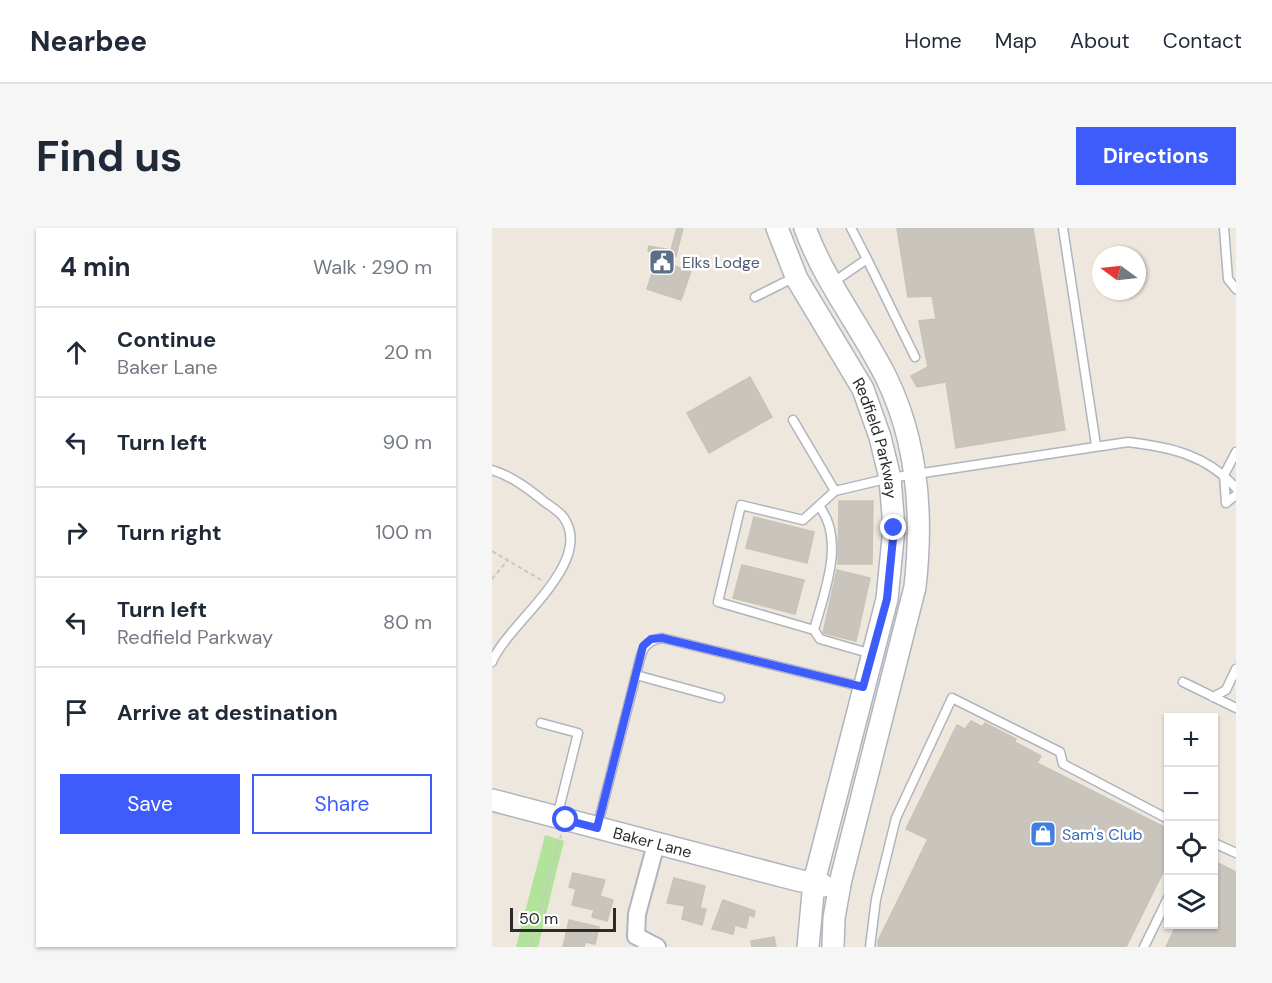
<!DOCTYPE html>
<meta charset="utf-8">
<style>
:root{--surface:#fff;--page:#f6f6f7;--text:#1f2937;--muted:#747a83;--line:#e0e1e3;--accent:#3d5cfb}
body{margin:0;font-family:"DM Sans",sans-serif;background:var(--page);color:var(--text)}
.controls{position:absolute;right:18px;bottom:18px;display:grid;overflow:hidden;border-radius:0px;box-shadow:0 2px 4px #0004}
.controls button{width:54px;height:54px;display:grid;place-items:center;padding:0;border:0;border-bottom:2px solid var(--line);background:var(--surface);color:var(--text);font:30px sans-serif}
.compass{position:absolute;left:600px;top:18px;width:54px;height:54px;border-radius:50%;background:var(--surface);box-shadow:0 2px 4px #0004;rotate:285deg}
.scale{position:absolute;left:18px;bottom:15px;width:106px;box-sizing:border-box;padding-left:6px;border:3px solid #2b2b2b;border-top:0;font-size:16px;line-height:21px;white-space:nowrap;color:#2b2b2b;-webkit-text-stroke:4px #fff;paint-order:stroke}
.stop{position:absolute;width:18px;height:18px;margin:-14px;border:4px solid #3d5cfb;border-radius:50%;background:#fff}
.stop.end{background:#3d5cfb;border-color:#fff;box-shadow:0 2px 6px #0008}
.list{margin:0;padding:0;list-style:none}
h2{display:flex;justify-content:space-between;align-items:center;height:78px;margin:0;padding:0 24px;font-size:26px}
h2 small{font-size:20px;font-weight:400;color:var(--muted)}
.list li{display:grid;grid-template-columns:39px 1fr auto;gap:18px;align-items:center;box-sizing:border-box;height:90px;padding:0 24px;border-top:2px solid var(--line)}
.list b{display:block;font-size:22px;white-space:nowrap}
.list p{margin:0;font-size:20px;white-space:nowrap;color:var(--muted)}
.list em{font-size:20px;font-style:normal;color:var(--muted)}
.actions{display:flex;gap:12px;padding:18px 24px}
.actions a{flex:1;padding:14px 0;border:2px solid var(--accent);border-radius:0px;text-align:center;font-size:21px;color:var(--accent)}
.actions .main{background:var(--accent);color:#fff}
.icon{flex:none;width:33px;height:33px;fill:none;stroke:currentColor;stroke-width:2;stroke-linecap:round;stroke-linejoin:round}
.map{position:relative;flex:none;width:744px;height:719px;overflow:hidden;border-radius:0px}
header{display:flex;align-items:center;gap:36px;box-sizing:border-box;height:84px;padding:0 30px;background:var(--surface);border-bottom:2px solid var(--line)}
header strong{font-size:28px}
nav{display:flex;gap:33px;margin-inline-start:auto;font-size:21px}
.intro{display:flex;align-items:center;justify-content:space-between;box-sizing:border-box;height:144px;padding:0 36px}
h1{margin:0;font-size:42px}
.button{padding:15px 27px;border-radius:0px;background:var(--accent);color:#fff;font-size:21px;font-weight:700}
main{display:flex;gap:36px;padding:0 36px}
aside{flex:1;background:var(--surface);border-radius:0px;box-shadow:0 2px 4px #0004}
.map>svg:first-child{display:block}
.green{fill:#b1e49a}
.building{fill:#c9c5bc;stroke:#c9c3b7;stroke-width:1.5}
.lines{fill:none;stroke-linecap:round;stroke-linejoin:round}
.service-casing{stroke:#b1b4bf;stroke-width:11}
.minor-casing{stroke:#b1b4bf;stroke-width:20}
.tertiary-casing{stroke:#b1b4bf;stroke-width:24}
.path{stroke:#c8c8c8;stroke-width:2;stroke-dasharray:4.5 3;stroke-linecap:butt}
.service{stroke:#fff;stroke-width:8}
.minor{stroke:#fff;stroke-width:16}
.tertiary{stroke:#fff;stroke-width:21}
.route{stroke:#3d5cfb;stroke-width:8}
.labels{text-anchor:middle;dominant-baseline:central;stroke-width:5;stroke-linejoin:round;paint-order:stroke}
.service-label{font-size:16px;fill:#4e5e75;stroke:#fff;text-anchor:start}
.street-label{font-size:16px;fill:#2b2b2b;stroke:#fff}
.shop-label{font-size:16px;fill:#366cbe;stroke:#fff;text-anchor:start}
</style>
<header>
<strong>Nearbee</strong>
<nav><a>Home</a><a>Map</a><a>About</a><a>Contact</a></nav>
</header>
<div class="intro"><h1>Find us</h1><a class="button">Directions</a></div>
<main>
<aside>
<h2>4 min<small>Walk · 290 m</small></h2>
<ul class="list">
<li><svg class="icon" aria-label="ahead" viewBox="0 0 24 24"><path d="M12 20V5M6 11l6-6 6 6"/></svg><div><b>Continue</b><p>Baker Lane</p></div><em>20 m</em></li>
<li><svg class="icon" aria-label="left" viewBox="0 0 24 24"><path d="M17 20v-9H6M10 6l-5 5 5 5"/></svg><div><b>Turn left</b></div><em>90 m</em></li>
<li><svg class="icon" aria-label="right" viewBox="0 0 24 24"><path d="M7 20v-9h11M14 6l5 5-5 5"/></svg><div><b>Turn right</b></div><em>100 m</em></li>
<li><svg class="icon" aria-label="left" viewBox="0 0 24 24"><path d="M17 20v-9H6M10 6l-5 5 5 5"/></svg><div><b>Turn left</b><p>Redfield Parkway</p></div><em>80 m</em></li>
<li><svg class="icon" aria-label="arrive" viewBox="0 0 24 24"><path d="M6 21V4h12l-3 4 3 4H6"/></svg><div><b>Arrive at destination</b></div></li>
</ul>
<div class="actions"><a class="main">Save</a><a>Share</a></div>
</aside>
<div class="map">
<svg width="744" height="719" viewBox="0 0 744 719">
<rect width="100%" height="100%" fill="#ede7dd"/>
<!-- green -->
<path class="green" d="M53,607L72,613L46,719H24Z"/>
<!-- building -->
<path class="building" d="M185,0H191L184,28L176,36L199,43L189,72L155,61L166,27L156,23L157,18L179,22Z
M405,0H541L573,202L464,220L454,154L425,159L419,148L436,139L427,93L444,91L440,68L416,69Z
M258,149L280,189L217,225L195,185Z
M347,273H381L380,336H346Z
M262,289L322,304L315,335L254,320Z
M250,337L312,352L303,386L241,370Z
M345,342L378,350L364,413L331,405Z
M479,493L490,499L493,495L524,511L523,514L549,528L545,535L676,601V634L634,719H386V713L436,611L414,601L465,497L473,501Z
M722,633L744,644V719H674L685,696H722Z
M81,645L113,652L108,668L121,672L115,693L100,689L102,682L80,677L84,661L77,659Z
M182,650L213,658L208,680L214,681L210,697L190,691L193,678L175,675Z
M231,672L263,683L262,689L257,687L254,700L243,697L241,706L220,701Z
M77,692L107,699L103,716L93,714L92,719H71Z
M282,709L284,719H260L259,713Z"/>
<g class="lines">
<defs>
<path id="service" d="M571,0L604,217
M732,0L736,51L744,61
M375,31L423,129
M340,55L375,31L359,0
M263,69L303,49
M301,192L343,263L398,250L636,214C678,219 715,227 744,260
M0,242C20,248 38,262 54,275C60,279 68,284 72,290C103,336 15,396 0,434
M734,275L732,247L744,224
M734,275L744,267
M327,278C354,312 332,365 322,402L226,374L249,277L311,292L343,263
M322,402L328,411L380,426
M144,447C149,429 148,413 170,410L371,459
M691,454L744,480
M721,469L734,462L744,441
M49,495L86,505L65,589
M105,600L144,447L228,470
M722,615L744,625
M378,719L384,671L404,590L460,470L568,524L571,536L676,591
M652,719L676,670"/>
<path id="minor" d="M164,616L145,686L144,708L165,719"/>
<g id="tertiary">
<path id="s1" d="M285,0L305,51L371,161L388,209L398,250L402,300L395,371L322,654L316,719"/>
<path d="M313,0C332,53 369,99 394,149C426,214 431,288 423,359L349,651L342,690L341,719"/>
<path id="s2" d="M0,572L309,653L327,654L332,658"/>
</g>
</defs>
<!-- service casing -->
<use href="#service" class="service-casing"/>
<!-- minor casing -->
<use href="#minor" class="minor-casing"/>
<!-- tertiary casing -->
<use href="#tertiary" class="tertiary-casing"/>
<!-- path -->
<path class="path" d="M0,323L49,352
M0,351L15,333
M38,719L69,607"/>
<!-- service -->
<use href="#service" class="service"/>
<!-- minor -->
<use href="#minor" class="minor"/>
<!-- tertiary -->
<use href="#tertiary" class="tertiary"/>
</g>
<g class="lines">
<!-- route -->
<path class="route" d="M74,592L105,600L151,418L159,411L170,410L371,459L395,371L402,300"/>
</g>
<!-- icons -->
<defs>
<symbol id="civic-square" viewBox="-11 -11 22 22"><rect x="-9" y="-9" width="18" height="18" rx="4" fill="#5c6f8a" stroke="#fff"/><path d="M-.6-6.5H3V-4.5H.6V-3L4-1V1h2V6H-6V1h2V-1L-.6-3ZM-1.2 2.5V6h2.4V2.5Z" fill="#fff"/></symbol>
<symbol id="shop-square" viewBox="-11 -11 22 22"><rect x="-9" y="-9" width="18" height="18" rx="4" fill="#3f7fe0" stroke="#fff"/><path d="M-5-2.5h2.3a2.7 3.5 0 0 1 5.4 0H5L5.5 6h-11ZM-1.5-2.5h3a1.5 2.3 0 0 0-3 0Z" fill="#fff"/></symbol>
</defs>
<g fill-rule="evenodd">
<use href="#civic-square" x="155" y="19" width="30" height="30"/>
<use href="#shop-square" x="536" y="591" width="30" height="30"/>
</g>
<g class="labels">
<!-- service labels -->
<g class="service-label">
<text x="190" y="34">Elks Lodge</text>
</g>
<!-- street labels -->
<g class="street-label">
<text stroke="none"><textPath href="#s1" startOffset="234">Redfield Parkway</textPath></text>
<text stroke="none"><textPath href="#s2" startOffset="166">Baker Lane</textPath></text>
</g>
<!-- shop labels -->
<g class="shop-label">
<text x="570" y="606">Sam's Club</text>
</g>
</g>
</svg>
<div class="controls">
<button>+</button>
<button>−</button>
<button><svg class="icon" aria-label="locate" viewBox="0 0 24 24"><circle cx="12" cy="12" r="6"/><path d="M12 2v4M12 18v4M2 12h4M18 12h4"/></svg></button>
<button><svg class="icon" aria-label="layers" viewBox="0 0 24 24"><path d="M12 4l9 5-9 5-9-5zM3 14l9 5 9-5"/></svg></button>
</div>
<svg class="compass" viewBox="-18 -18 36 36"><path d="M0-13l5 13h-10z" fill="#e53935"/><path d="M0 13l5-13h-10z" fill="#747a83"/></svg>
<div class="scale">50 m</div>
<div class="stop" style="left:74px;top:592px"></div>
<div class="stop end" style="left:402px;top:300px"></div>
</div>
</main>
